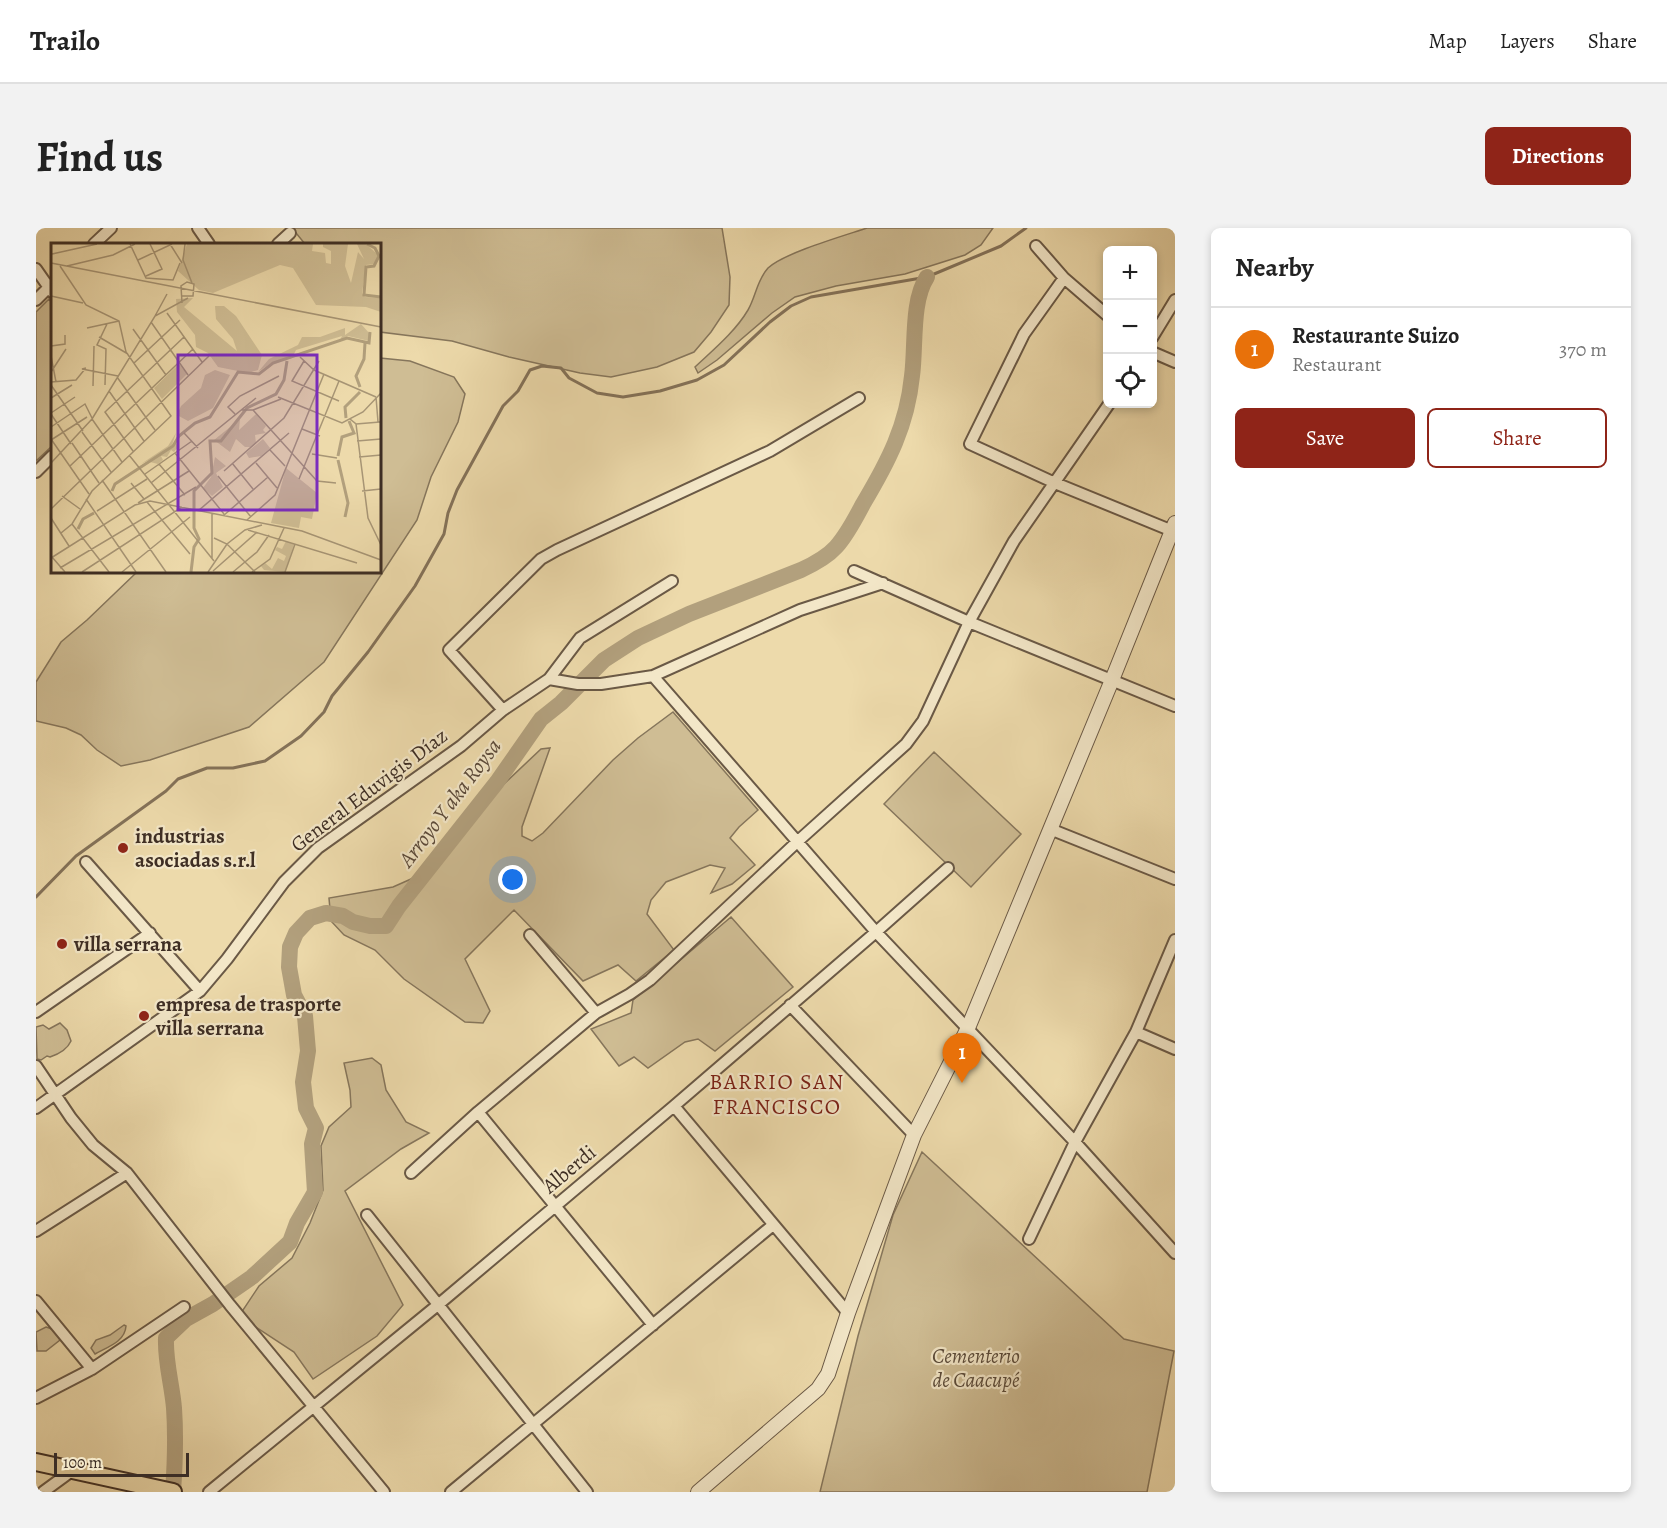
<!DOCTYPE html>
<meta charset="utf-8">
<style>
:root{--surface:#fff;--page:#f2f2f2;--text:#222;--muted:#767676;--line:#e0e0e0;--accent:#8f2418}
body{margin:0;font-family:Alegreya,serif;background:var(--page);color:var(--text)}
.controls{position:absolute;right:18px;top:18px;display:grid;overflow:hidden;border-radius:9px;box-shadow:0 3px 9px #0003}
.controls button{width:54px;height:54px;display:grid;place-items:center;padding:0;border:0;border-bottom:2px solid var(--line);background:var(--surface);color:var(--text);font:30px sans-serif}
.scale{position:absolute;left:18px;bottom:15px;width:135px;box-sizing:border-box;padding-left:6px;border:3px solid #3e2e24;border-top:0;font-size:16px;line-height:21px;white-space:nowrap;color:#3e2e24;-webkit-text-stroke:4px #f3e7c8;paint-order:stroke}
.you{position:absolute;left:477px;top:652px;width:21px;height:21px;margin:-15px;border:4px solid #fff;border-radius:50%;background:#1a73e8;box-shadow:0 0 0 9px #1a73e833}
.badge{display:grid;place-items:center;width:39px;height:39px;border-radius:50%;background:var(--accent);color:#fff;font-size:20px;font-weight:700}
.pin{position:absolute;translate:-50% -50px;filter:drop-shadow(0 2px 3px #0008)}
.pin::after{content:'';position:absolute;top:32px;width:21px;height:18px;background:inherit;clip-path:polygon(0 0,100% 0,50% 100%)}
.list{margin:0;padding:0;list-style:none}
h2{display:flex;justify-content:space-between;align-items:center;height:78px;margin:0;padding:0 24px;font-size:26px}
h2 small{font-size:20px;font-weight:400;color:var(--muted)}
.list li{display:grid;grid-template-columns:39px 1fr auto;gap:18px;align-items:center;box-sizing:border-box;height:84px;padding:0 24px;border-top:2px solid var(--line)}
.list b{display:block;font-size:22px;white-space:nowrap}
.list p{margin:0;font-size:20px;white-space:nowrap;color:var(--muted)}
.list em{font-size:20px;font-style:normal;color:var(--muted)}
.actions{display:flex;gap:12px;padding:18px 24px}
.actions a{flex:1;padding:14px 0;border:2px solid var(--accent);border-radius:9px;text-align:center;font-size:21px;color:var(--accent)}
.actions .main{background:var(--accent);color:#fff}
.icon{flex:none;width:33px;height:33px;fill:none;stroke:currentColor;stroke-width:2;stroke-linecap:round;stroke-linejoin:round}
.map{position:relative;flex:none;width:1139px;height:1264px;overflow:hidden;border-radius:9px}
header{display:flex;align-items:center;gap:36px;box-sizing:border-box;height:84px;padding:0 30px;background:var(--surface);border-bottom:2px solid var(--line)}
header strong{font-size:28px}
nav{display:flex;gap:33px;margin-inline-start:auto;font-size:21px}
.intro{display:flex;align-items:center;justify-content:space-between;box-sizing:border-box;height:144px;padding:0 36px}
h1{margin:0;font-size:42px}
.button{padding:15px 27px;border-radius:9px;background:var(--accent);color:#fff;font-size:21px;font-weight:700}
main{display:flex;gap:36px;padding:0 36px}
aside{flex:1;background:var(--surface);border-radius:9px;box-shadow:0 3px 9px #0003}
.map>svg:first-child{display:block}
.green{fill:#cfbd94;stroke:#86765c;stroke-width:1.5}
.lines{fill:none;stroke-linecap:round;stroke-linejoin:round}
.stream{stroke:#847259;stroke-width:3}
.river{stroke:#b2a07d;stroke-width:16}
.minor-casing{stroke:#6a5946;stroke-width:14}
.tertiary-casing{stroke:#6a5946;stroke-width:16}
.primary-casing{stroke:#3e2e24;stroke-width:20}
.minor{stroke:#f3e7c8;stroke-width:10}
.tertiary{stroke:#f3e7c8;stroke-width:14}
.primary{stroke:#eddaab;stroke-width:16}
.poi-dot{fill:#8f2418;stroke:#f3e7c8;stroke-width:2}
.labels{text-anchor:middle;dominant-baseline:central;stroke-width:4.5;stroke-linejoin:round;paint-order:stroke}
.street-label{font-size:21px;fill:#3e2e24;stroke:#f3e7c8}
.poi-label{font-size:21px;font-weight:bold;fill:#3e2e24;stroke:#f3e7c8;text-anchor:start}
.park-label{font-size:21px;font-style:italic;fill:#5b4b3a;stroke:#f3e7c8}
.water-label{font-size:22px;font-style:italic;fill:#5b4a3a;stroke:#f3e7c8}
.neighbourhood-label{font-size:22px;letter-spacing:1.5px;fill:#7a1f14;stroke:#f3e7c8}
.inset-river{fill:none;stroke:#b2a07d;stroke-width:3}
.inset-road{fill:none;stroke:#a79575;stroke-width:1.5}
.view{fill:#7b2cbf;fill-opacity:0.15;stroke:#7b2cbf;stroke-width:3}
.inset-edge{fill:none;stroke:#3e2e24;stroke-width:3}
</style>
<header>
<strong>Trailo</strong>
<nav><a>Map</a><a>Layers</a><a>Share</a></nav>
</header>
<div class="intro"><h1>Find us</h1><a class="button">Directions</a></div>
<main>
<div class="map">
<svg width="1139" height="1264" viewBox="0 0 1139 1264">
<rect width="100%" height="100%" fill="#eddaab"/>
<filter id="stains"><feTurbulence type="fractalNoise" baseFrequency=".00333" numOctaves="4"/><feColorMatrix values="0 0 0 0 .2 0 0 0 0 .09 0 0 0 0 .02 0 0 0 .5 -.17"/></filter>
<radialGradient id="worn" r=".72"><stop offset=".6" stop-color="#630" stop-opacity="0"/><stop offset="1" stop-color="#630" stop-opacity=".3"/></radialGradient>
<!-- green -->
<path class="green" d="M256,0H686L694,49L693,77L675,104L658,124L621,139L575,149L544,145L473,129L416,113L344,104V16H269Z
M831,0H957L945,17L929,27L869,46L800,58L759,69L736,85L681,132L662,145L659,139C677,122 699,104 712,82C720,68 721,52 732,40C748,25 807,8 831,0Z
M13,71L16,75V218L0,233V84Z
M344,130L374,133L418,149L429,166L422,194L395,249L381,292L288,434L213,499L114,532L85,538L61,522L45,507L30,500L0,493V454L25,414L51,392L101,344H344Z
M637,484L722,582L703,599L694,610L719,637L696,656L675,665L689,640L674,637L630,654L615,672L611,686L638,722L600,753L582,737L547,753L478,682L429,731L454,783L447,795L429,794L368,751L339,722L308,707L295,693L293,670L357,659L375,651L402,633L452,571L505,521L514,520L486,599V608L496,613L507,605L577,532L602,510Z
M898,524L985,606L935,659L848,576Z
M695,689L757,759L679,823L662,811L649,814L612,840L598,829L583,838L555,801L595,785L597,772Z
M24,795L31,802L35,813C31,822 23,826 14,829L11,828L5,832L1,831L0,799L7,797L13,801Z
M336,830L345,837L350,862L370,894L393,905L365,921L309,963L367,1077L341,1108L277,1151L258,1124L203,1088L223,1058L256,1030L274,995L287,962L285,918L293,899L315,879L314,862L308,835Z
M886,924L1088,1111L1138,1123L1111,1264H784L822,1108L857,987Z
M88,1097L90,1098C89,1114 71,1119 59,1126L55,1120L60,1112L74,1107Z
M10,1099L19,1102L24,1112L10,1123H1L0,1104Z"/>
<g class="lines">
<!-- stream -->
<path class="stream" d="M0,669L40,628L130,563L142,551L171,540H197L229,533L265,508L288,484L296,468L332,424L379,358L408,306L412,285L421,262L467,178L482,163L494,142L506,138L525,140L533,150L561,165L587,169L624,163L661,152L688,137L734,94L755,78L775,69L891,49L965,18L990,0"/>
<!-- river -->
<path class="river" d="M137,1264C139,1236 140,1208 138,1180C136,1156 129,1134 130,1110L150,1091L177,1076L216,1049L254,1014L261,995L279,964L276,916L280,900L270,880L267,854L272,823L269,788L258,767L253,739L254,719L260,705L274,690L290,685L307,688L317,694L334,698H350L363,678L461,554L505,491L525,475L568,432L602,410L653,386L765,342C778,336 791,329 800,319C811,307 819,291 827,276C852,234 871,198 876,148C880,119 875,73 891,49"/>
<defs>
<path id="minor" d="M162,0L173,16
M58,16L75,0
M242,16L254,5
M1000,18L1028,50L1072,88
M0,41L16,64
M1028,50L988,106L934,216L1019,255L1139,304
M0,72L16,56
M1116,110L1139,72
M1116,124L1139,134
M0,244L16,228
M818,343L933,394L1139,478
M617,448L840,704L1039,914L1139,1025
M513,451L542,456H565L617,448L764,382L847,355
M467,482L413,422L505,331L521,322L734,223L823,170
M1014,601L1139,651
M50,634L164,763
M494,707L560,785
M754,777L878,907
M0,784L114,705
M1100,804L1139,821
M0,838L35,890L57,917L91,945L194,1077L348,1264
M638,878L812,1085
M0,880L164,763L191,731L248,654L282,620L425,518L467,482L513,451L544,410L636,353
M442,884L617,1097
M375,945L442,884L560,785L594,766L614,752L761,614L870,516L887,493L933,394L978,313L1073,176
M331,987L551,1264
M0,1003L91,945
M993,1011L1039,914L1100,804L1139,712
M0,1073L56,1141
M0,1170L56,1141L148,1079
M7,1264L37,1242
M173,1264L403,1076L638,878L840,704L912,640
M415,1264L737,997"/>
<path id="tertiary" d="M662,1264L782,1161L792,1146L812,1085L878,907L932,800L1076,452L1139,295"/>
<path id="primary" d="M0,1234L137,1264"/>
</defs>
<!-- minor casing -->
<use href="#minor" class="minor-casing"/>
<!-- tertiary casing -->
<use href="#tertiary" class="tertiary-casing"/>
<!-- primary casing -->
<use href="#primary" class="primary-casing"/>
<!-- minor -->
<use href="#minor" class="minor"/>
<!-- tertiary -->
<use href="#tertiary" class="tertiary"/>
<!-- primary -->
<use href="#primary" class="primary"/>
</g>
<!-- markers -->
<g class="poi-dot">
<circle cx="87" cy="620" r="6"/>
<circle cx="26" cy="716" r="6"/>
<circle cx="108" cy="788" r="6"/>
</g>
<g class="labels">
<!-- street labels -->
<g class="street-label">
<text transform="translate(333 562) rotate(-37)">General Eduvigis Díaz</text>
<text transform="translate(533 941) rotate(-40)">Alberdi</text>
</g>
<!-- poi labels -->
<g class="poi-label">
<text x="99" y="608">industrias<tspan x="99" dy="24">asociadas s.r.l</tspan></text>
<text x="38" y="716">villa serrana</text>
<text x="120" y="776">empresa de trasporte<tspan x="120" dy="24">villa serrana</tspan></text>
</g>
<!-- park labels -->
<g class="park-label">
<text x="940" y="1128">Cementerio<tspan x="940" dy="24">de Caacupé</tspan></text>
</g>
<!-- water labels -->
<g class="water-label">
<text transform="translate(414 575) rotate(-53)">Arroyo Y aka Roysa</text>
</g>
<!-- neighbourhood labels -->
<g class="neighbourhood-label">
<text x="741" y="854">BARRIO SAN<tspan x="741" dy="25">FRANCISCO</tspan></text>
</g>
</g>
<!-- overview -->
<g transform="translate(15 15)">
<rect width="330" height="330" fill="#eddaab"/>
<path d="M136,1H262L261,8L274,10L275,20L280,21V8L272,4V1H297L294,23L300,40L307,9L313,16L306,1H315L327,12L323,21L315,22L311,50L314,54L330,55V69L315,64L265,62L242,25L229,22L162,50L148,47L127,28ZM142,55L133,64L186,108L182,96L165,76L164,63H173L185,73L211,112L207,127L197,130L167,124L157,110L145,104L144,92L126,69L125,56ZM310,81L319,91L318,98L297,93L289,97L291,93L245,107L241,115L220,120L207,129L218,116L247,102L251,94H269L294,85V92ZM128,121L136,131L111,156L103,145ZM164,127L179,132L162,165L137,178L126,172L130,163L150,145L154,132ZM205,171L215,183L212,187L215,190L204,192L205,200L200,204H194L185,196L179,209L163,197L189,176L188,187ZM125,190L121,202L111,209L125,200L128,203L123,209L120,207L116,214L110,213L112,217L107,221L99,219L104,214L90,221L117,203ZM212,196L219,205L210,213L198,215L195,210ZM164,214L175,223L165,230L172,244L161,253L152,245L160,234ZM235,225L266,250L261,276L250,274L248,285L220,280ZM235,298L243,301L234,329L213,327L210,323L214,320L221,326L227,315L233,318L235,313L224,307L226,304L231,306Z" fill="#cfbd94"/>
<path class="inset-river" d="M316,1L324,5L328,13L323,23L315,24L313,52L330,54M309,144L305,133L313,116L314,100M295,175L294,164L309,149M287,213L291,194L303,190L298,178M287,217L297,260L294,274M61,248L64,241L122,203L128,193L144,180L159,174L187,129L208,131L222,120L296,95L318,100L319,89M27,286L32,276L43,270M140,329L143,304L148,296L143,285V248L161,230L159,198H170L196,165L225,151L233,137L236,118"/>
<path class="inset-road" d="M79,1L95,35L122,37L129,20M119,1L131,20M134,1L132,17L141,40M1,11L46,1M87,17L121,1M0,20L330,84M9,23L35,62L68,78L75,109L120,173L41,248L21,281L10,290M16,23L62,12L84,1M95,33L111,26L99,1M0,53L32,60M131,53H142L143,41L136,39L130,43L131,60M116,70L151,119M104,73L116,51M100,79L137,132M36,85L68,78M82,86L115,132M48,94L77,111M0,103L14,101V92M0,113L5,139M249,114L263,127L325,154M253,118L241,138L288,158M83,120L129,77M35,125L31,126L67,133M0,129L15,106M66,134L104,187M0,139L25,137L34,126M0,142L32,188M54,142L55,106L46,102L56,81M42,143L43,103M58,148L93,198M227,154L291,180L312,169L330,150M325,154L327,179M0,155L21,142M190,167H202L230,156M202,167L266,238L285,240M0,170L24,154M0,171L20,201M184,171L177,164L189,153L228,133M41,176L71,219M299,176L305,181L317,275L330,302M305,181L329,179M0,184L34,161L41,175M251,186L269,193M31,189L60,229M133,190L147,205M0,196L38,251M0,197L36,174M306,198L330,196M21,200L48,240M219,207L234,223M82,208L54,169L133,94M124,210L173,271M261,211L286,215M78,212L163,318M308,214L330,212M0,220L41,176L104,73L137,55M181,220L202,246M205,220L226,245M108,221L134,252M19,223L142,106M173,228L233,175L268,118M94,231L141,198M167,233L200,274M248,236L288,138M51,237L115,329M80,240L93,256M100,240L205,155M311,248L330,246M11,253L29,266M35,256L85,329M96,259L139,311M87,260L138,228M0,266L158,113M46,268L96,236M147,268L238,190M172,273L217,234M0,275L18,303M196,277L224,252L273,131M21,281L58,329M197,287L306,320M163,295L176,301L204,329M1,314L14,329M0,315L84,262L99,258L251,288L330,317M161,316V270M9,325L145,244M162,328L206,289M31,329L131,264M71,329L139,274M157,329L176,301L194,287L211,282M182,329L206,309L218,292M201,329L219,316L233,285M234,329L244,301"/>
<path class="view" d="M127,112H266V267H127Z"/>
<rect width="330" height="330" class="inset-edge"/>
</g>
<rect width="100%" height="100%" filter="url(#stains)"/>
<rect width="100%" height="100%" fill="url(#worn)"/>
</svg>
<div class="controls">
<button>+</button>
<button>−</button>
<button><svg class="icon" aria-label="locate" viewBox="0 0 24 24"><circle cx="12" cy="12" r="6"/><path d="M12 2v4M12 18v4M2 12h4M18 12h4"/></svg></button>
</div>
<div class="scale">100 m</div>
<div class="you"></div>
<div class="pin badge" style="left:926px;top:855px;background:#e8710a">1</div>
</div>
<aside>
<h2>Nearby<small></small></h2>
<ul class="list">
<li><span class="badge" style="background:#e8710a">1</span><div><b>Restaurante Suizo</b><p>Restaurant</p></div><em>370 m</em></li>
</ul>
<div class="actions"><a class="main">Save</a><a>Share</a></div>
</aside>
</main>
